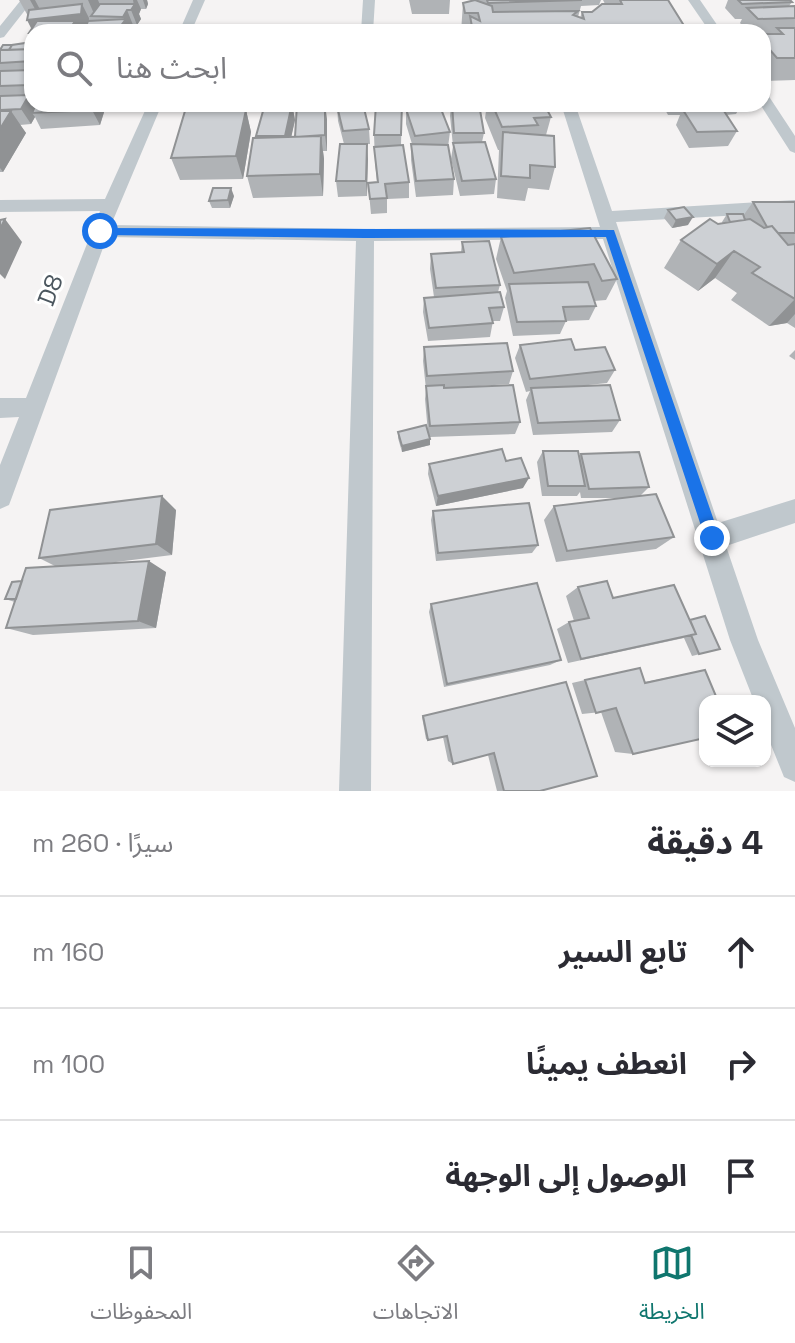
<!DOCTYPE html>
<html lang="ar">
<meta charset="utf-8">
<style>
:root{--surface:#fff;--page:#f7f7f7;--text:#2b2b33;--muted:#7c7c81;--line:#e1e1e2;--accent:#0f766e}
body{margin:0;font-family:"Space Grotesk","Noto Sans Arabic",sans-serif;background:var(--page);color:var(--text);direction:rtl}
.controls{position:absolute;right:24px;bottom:24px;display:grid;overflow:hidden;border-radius:16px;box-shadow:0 2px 6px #0004}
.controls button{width:72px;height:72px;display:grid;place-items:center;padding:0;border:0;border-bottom:2px solid var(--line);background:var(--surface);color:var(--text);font:40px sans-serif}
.stop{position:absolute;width:24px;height:24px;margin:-18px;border:6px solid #1a73e8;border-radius:50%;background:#fff}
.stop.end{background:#1a73e8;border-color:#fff;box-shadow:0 2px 8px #0008}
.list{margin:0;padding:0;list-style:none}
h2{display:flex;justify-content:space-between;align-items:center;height:104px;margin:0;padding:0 32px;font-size:34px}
h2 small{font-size:26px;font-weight:400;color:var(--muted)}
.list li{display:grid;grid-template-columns:52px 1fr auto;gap:24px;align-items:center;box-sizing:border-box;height:112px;padding:0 32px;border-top:2px solid var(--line)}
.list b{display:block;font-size:30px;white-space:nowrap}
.list em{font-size:26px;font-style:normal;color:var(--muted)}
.icon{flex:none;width:44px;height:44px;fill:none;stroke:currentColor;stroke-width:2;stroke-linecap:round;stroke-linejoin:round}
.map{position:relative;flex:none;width:795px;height:791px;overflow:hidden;direction:ltr}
.search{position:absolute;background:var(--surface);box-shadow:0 2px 6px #0004;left:24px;right:24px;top:24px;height:88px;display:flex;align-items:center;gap:20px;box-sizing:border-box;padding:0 28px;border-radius:24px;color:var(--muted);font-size:30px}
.sheet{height:440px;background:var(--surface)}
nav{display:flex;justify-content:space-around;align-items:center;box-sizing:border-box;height:112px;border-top:2px solid var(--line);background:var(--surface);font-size:22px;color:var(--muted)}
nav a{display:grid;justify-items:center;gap:4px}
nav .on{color:var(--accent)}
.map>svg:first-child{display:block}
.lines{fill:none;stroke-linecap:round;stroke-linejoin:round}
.street{fill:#c0c8cd;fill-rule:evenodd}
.wall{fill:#b0b3b6}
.shaded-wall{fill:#909294}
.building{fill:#cdd0d4;stroke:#909294;stroke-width:2}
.route{fill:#1a73e8}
.labels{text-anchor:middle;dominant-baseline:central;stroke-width:6;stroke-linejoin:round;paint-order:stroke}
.street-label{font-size:24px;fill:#4c575f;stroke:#fff}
</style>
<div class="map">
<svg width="795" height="791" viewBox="0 0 795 791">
<rect width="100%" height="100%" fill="#f5f3f3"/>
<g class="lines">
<!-- street -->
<path class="street" d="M21,0H33L4,37L0,38V26Z
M193,0H205L191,32H179Z
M363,0H375L373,32H361Z
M688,0H700L722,32H710Z
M763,94L768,95L795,136V153L790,151L760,104H763Z
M148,104H162L111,225L365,229L600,227L561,104H575L612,211L795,200V212L616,222L718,523L795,499V523L726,546L758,640L795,728V782L784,777L765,730V701H754L730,640L603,239L374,241L371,791H339L356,241L107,237L12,497L9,505L0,509V465L19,417L0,418V398H26L100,211L0,212V200L105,199Z"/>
</g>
<!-- wall -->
<path class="wall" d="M19,0H147L148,4L146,9H141L139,14L141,19L137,25H133L130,29L131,32H84L85,29L79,30L80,32H32V39L29,33L32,29L28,16Z
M409,0H450L449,14H412Z
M476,0H601L599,5L581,6L578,17L580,18L582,12H592L605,4L603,0H668L688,32H461L463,3Z
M728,0H790L792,2L789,6H795V80L765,81L763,79V34L775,33L763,34V32H748L740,23L742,19H735L725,8Z
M32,42V104H109L108,106H104L105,109L100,125L41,129L35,117L31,124L20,125L26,133L3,172H0V50L12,45Z
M292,104L295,120L291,137H295L327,119V151H323L324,159L323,196L253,198L247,176L256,136Z
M402,104L401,145L409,182V198L387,199V213L371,214L368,183L377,182L375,162L374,135Z
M419,104L450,132L448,147L454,179L453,195L416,197L411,160V144H412L406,124V109L419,107Z
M451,104L484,133L482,142L496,179L494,194L460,196L451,159L453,146L450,116Z
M487,104H544L551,117L546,135L555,167L549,190L528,188L525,201L497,198L499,150H498L485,118Z
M662,104H687L689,107L688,109H709L707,104H739L740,107L736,114L726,115L737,131L728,146L689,148L676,125L680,115H668Z
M337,106L369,129L370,144H367V196L338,197L336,181L344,144L338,121Z
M246,110L251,132L243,179L180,180L171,158Z
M234,196L230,208H212L209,201Z
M753,202H795V328L787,323L769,326L731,300L737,293L715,278L698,291L664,268L681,240L723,224L722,222L727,214L743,216Z
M668,210L688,225L672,228L664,218Z
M590,228L617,279L606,300L594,301L596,306L589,320L566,321L560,334L513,336L505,298L507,291L496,259L501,237Z
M462,242L500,285L498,292L504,307L500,321H493L490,337L428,341L423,312L424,298L434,297L430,269L431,254L461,252Z
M520,345L575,350L615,370L607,383L579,386L620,420L612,432L533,435L526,400L530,391L526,392L515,358Z
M424,347L513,371L509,384L449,388L520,422L515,434L430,437V445L402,452L398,438V432L428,433L425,399L426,389L423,361Z
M795,350V360L789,356Z
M543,451L579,457L581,454L649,487L640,496L674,537L656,549L556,562L544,520L554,506L624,498H581L580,492L577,496H542L537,462Z
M506,461L523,488L436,506L428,474L429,464Z
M176,510L172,555L108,563L166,572L156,628L33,635L6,628L15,602L5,599L22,581L55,566L39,558Z
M433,511L538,545L532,553L436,561L431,520Z
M578,587L690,620L720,649L692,656L684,638L568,663L557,629L569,622L574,621L566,596Z
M431,604L561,660L550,665L444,687L429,612Z
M705,670L633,754L615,752L601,712L582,714L572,683L585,680L645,682Z
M566,682L540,791H497L488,755L453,764L448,761L443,737L428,740L426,739L422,717Z"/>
<!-- shaded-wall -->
<path class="shaded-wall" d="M30,0H35L44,17L82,4L89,18L88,29L79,30L80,32H33L27,20L40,18Z
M88,0H98L100,5L95,16Z
M133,0H137L141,9L139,14L141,19L137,25L131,10L134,6Z
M143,0H147L148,4L146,9Z
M127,10L133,25L130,29L131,32H116L125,21L123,17Z
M29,95L32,101V104H34L38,111L32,113L35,117L31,124L21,109Z
M94,104H103L105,109L100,125L92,110Z
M292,104L295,120L288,152L285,136Z
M325,104L327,119V151L325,135Z
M246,110L251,132L243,179L236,156Z
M11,111L26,133L3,172L0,168V129Z
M321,136L324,159L323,196L320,174Z
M367,144L368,159L367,196L366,181Z
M231,188L234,196L230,208L228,200Z
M693,217L688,225L672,228L676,220Z
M5,219L22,242L5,279L0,274V229Z
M734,251L715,278L698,291L717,264Z
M795,299V314L787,323L769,326Z
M430,439V445L402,452V446Z
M529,478L523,488L436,506L438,496Z
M162,496L176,510L172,555L156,544Z
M149,561L166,572L156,628L138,621Z"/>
<!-- building -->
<path class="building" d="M475,0L492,6L493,12L578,11L573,15L584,19L582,12H592L602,4H622L620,0H668L688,32H473L470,16L480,21L478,13H465L463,3Z
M487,0H582L488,3Z
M738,0H790L792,2L742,4Z
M82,4L81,14L27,20L29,10Z
M100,4H135L131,10H127L123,17L91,16Z
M795,6V18L758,19L747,8Z
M126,19L116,32H84L88,21Z
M37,21H75L68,32L29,33Z
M777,28H795V58H777L763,42V34H783Z
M32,42V49L9,50L12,45Z
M3,45H12L9,50H0Z
M32,49V61L0,63V50Z
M32,70V79L29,85L0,86V71Z
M29,95L21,109L0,110V96Z
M36,104H94L92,110L32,113Z
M265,104H292L285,136H256Z
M297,104H325V135L295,137Z
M352,104H363L369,129L343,131L337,106Z
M376,104H402L401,135H374Z
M419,104H439L450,132L415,136L406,109L420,107Z
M452,104H479L484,133H454Z
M492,104H544L551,117L534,118L538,125L502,127Z
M669,104H687L689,107L671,108Z
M715,104H739L740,107H716Z
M722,108L737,131L697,132L683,110Z
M246,110L236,156L171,158L185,111Z
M0,111H11L0,129Z
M503,132L554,136L555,167L530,165V178L501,176Z
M321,136L320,174L247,176L253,138Z
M485,142L496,179L462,181L453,143Z
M340,144H367L366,181H336Z
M411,144L448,145L454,179L416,181Z
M403,145L409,182L385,184L387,198L370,199L368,183L378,182L374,147Z
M213,188H231L228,200L209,201Z
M753,202H795V233H778L772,226L767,227Z
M684,207L693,217L676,220L668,210Z
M727,214H743L745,220L730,222Z
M5,219L0,229V220Z
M710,219L718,224L750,219L764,228L772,226L788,245L795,244V299L752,273L760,267L734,251L717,264L681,240Z
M590,228L617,279L602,281L594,264L514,273L501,237Z
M489,241L500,285L436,288L431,254L464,252L462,242Z
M588,282L596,306L563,307L566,321L517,322L509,284Z
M500,292L504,307L489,308L493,323L429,328L424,298Z
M571,339L575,350L605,347L615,370L530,379L520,345Z
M507,343L513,371L427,376L424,347Z
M444,385V388L513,385L520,422L430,426L426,386Z
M610,385L620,420L538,423L531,388Z
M426,425L430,439L402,446L398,432Z
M502,449L506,461L521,458L529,478L438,496L429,464Z
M543,451H578L585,486H548Z
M639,452L649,487L589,489L581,454Z
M656,494L674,537L567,551L554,506Z
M162,496L156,544L39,558L50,510Z
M529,503L538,545L438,553L433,511Z
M149,561L138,621L6,628L26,568Z
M22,581L16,599H5L12,582Z
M607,581L613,598L674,585L696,634L581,659L569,622L589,618L578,587Z
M537,583L561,660L447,684L431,604Z
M705,616L720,649L699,654L691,635L696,634L690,620Z
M640,668L645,683L705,670L718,701H705V738L633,754L616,708L596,713L585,680Z
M566,682L597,776L540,791H504L494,753L453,764L447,736L428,740L423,716Z"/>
<!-- route -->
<path class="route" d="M96,228L614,230L720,538L718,544L712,546L705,538L606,237L365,238L100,235L96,234Z"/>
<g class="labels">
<!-- street labels -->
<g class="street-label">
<text transform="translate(50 290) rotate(-69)">D8</text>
</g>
</g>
</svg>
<div class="controls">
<button><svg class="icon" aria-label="layers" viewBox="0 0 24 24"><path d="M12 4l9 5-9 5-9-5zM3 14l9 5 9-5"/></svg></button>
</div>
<div class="stop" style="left:100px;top:231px"></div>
<div class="stop end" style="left:712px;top:538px"></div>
<div class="search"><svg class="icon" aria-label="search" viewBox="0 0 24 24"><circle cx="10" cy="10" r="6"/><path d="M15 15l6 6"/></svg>ابحث هنا</div>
</div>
<section class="sheet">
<h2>4 دقيقة<small>سيرًا · 260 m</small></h2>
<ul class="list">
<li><svg class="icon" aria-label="ahead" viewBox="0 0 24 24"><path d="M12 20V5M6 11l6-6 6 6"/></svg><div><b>تابع السير</b></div><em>160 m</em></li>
<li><svg class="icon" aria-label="right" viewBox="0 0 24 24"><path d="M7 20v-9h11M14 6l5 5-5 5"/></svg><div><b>انعطف يمينًا</b></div><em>100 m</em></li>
<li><svg class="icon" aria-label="arrive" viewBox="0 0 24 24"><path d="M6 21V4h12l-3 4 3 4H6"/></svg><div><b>الوصول إلى الوجهة</b></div></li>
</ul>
</section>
<nav>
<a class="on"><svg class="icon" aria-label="map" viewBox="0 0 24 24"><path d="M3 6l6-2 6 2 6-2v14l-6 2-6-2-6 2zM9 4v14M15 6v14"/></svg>الخريطة</a>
<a><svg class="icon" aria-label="directions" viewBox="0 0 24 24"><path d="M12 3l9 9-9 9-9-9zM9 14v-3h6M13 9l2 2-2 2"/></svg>الاتجاهات</a>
<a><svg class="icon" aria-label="saved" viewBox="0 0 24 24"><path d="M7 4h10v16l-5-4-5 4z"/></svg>المحفوظات</a>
</nav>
